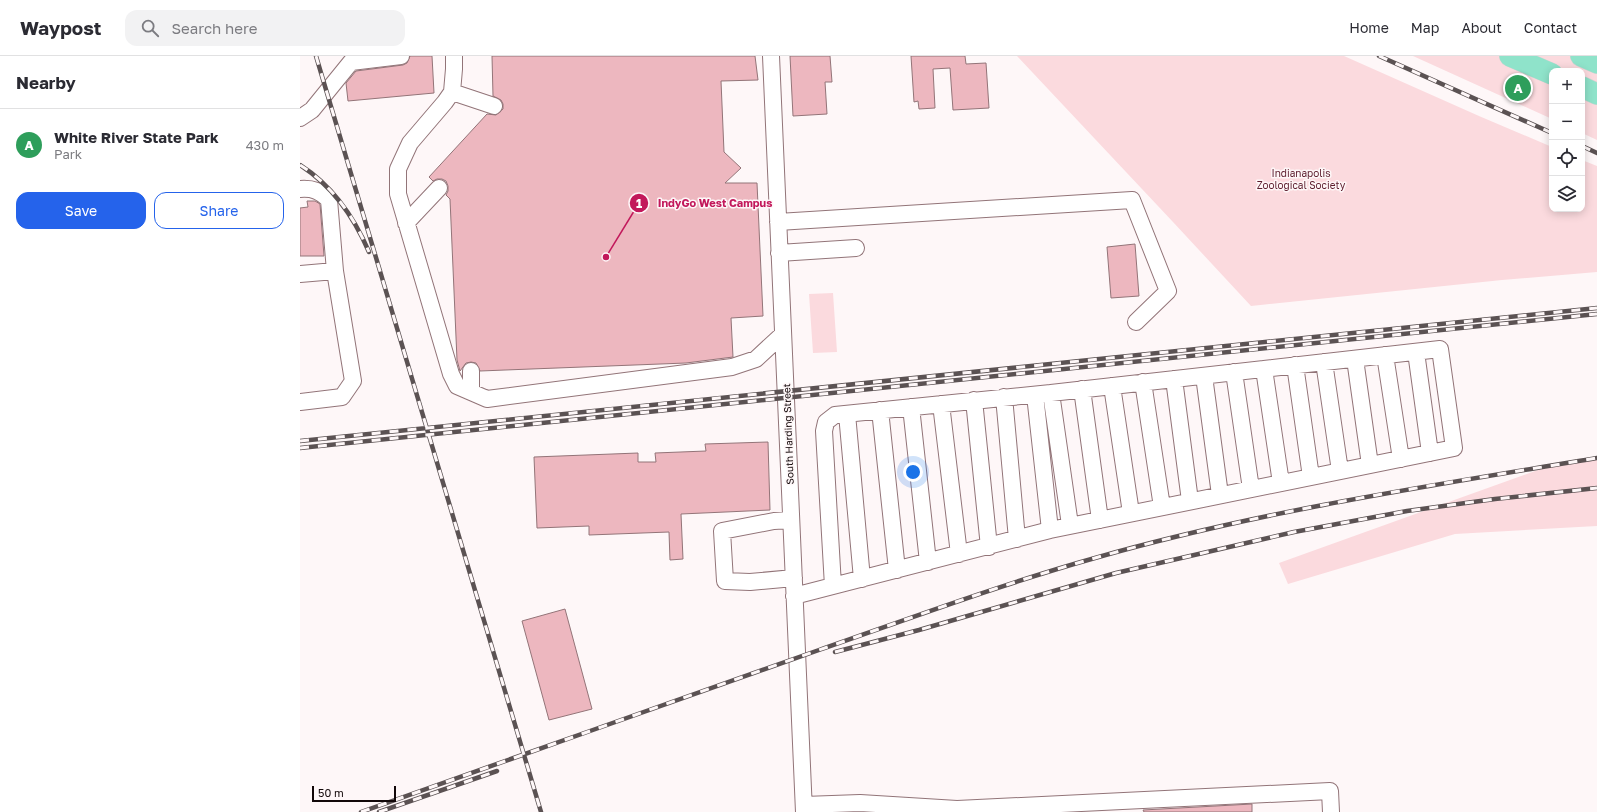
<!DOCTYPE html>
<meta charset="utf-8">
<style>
:root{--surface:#fff;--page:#f2f2f3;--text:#2b2b33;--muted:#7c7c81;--line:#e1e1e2;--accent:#2563eb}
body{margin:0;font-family:"Golos Text",sans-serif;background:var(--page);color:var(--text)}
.controls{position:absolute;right:12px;top:12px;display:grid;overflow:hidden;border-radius:8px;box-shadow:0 2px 10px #0003}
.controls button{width:36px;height:36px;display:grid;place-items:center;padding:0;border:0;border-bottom:1px solid var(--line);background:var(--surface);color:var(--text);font:20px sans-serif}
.scale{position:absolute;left:12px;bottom:10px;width:84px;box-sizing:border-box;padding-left:4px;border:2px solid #120809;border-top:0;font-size:11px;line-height:14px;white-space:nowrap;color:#120809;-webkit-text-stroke:3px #fef7f8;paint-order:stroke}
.you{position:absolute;left:613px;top:416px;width:14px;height:14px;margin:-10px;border:3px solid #fff;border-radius:50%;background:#1a73e8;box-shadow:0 0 0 6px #1a73e833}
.badge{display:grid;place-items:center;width:26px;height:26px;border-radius:50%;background:var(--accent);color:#fff;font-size:13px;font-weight:700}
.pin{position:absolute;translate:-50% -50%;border:2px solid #fff;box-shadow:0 1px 4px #0006}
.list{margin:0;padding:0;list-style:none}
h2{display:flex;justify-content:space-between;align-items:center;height:52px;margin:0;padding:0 16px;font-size:17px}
h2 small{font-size:13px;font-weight:400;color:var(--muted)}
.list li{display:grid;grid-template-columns:26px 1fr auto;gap:12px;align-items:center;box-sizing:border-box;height:72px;padding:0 16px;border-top:1px solid var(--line)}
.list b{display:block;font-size:15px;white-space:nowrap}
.list p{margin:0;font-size:13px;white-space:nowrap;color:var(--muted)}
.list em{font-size:13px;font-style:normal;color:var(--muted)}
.actions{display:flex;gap:8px;padding:12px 16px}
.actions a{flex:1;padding:9px 0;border:1px solid var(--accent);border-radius:12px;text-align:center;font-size:14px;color:var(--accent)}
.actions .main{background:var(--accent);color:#fff}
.icon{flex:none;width:22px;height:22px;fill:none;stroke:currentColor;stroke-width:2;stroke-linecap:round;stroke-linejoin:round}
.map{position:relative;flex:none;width:1297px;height:756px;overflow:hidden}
header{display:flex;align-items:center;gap:24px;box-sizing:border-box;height:56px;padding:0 20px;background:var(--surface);border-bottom:1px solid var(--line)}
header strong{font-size:19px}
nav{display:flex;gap:22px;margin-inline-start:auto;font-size:14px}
.search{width:280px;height:36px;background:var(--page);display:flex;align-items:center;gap:10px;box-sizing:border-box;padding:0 14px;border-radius:12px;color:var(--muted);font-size:15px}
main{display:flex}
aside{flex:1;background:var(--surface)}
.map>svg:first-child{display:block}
.green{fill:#fbdade}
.building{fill:#edb7bf;stroke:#937478}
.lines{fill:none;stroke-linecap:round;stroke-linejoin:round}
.minor-casing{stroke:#927478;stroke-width:18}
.major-casing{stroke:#d4d3d3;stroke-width:22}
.minor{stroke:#fff;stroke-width:16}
.major{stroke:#8fe3ca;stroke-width:21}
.rail-casing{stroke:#5b5253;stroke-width:4.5}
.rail{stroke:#fef7f8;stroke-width:3;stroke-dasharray:9;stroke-linecap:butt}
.labels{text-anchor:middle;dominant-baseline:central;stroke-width:3;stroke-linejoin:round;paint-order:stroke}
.park-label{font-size:10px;fill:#5c1d2d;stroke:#fef7f8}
.street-label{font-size:10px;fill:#120809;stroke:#fef7f8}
.leader{fill:none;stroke:#c2185b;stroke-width:1.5}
.callout-dot{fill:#c2185b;stroke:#fef7f8;stroke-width:1.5}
.mark-label{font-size:12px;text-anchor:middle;font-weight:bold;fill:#fff}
.callout-label{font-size:11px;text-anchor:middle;font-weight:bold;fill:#c2185b;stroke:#fef7f8;stroke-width:3;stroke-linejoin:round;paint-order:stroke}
</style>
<header>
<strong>Waypost</strong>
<div class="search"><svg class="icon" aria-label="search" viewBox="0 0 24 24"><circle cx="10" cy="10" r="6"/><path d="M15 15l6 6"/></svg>Search here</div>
<nav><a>Home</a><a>Map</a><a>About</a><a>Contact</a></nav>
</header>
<main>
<aside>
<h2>Nearby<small></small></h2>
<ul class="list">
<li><span class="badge" style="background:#2e9e5b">A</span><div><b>White River State Park</b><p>Park</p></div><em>430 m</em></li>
</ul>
<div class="actions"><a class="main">Save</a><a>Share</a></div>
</aside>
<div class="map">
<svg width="1297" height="756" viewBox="0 0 1297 756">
<rect width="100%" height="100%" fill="#fef7f8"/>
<!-- green -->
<path class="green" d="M717,0H1044L1179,60L1252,91V153H1282V104L1297,110V216L1202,224L951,250L873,166Z
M1113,0H1297V84L1282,77V15H1252V63Z
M533,237L537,296L513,297L509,238Z
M1297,403V470L1155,478L988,528L979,507L1246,411Z"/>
<!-- building -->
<path class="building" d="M110,0H132L134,37L48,45L46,27L56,15L103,9L107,7Z
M192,0H455L458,24L421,25L424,96L441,112L425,127H457L463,260L431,262L433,301L386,307L180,315L176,307L171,306L166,307L160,315L157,304L150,143L146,139L148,135V130L146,125L142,123H137L133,125L129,121L187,58L196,59L203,53V48L201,44L193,40Z
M490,0H530L532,26H525L527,58L493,60Z
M611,0H665L666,8L686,7L689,52L653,54L650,12L633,13L635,52L619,53L618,45L614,46Z
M7,145H15L20,148L24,200H0V152L8,151Z
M835,188L839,240L811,242L807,191Z
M468,386L470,454L381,458L383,503L370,504L369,476L289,479V470L237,472L234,401L338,397V406H356L355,397L406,395L405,388Z
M265,553L292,653L249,664L222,565Z
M952,748V756H844L843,754Z"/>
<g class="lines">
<defs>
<path id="minor" d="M154,0V13L152,36L145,46L110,87L98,113V138L151,318L157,330L187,343L432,311L456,303L483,278
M471,0L504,756
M152,36L194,50
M0,62L12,54L51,6L101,0
M0,133C13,132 20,135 29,144L35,215L0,218
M478,166L832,144L868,235L836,266
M106,167L139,132
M479,197L556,192
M1116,296L1130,397
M1085,299L1101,403
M1055,303L1070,409
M1024,306L1040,415
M995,309L1011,421
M964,313L981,427
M171,315V335
M934,316L951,433
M904,320L920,439
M874,323L890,445
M843,326L862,451
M812,330L831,457
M782,333L800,464
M751,337L770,469
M735,339L750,474
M704,341L717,483
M674,344L689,491
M0,346L42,341L53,325L35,215
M641,348L659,498
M611,351L628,506
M580,354L597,514
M547,358L562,523
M491,464L474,465L422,475L425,525L450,526L494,522
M494,540L750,474L1154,392L1140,293L751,337L535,359L526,366L524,375L533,530
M504,749L560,747L657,753L1030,735L1031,756"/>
<path id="major" d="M1210,0L1252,18
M1281,0L1297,7
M1282,31L1297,38"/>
</defs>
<!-- minor casing -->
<use href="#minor" class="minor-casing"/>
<!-- major casing -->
<use href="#major" class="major-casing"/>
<!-- minor -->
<use href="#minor" class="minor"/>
<!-- major -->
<use href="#major" class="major"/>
<defs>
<path id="rail" d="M16,0L241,756
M1079,0L1252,77
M1282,90L1297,97
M0,109C33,130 54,161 69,196
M0,385L1297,252
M0,392L1297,258
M535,596L619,574L816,517L994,476L1107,455L1195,443L1297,432
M61,756C214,702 366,648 519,594C611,562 702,528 795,502C960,455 1129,430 1297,402
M79,756L197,715"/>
</defs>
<!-- rail casing -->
<use href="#rail" class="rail-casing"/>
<!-- rail -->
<use href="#rail" class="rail"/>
</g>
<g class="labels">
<!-- park labels -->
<g class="park-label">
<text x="1001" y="117">Indianapolis<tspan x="1001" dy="12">Zoological Society</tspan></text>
</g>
<!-- street labels -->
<g class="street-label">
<text transform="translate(488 378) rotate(-92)">South Harding Street</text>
</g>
</g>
<!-- callouts -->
<path class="leader" d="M306 201L339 147"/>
<g class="callout-dot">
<circle cx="306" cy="201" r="4"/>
<circle cx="339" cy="147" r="10"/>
</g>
<g class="mark-label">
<text x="339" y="152">1</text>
</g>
<g class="callout-label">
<text x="415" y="151">IndyGo West Campus</text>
</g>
</svg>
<div class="controls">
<button>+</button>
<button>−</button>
<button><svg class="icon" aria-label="locate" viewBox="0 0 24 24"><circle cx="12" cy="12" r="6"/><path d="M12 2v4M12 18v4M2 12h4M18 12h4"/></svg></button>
<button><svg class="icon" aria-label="layers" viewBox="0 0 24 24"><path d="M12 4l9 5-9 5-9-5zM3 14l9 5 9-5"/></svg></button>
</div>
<div class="scale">50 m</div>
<div class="you"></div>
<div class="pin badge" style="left:1218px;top:32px;background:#2e9e5b">A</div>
</div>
</main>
